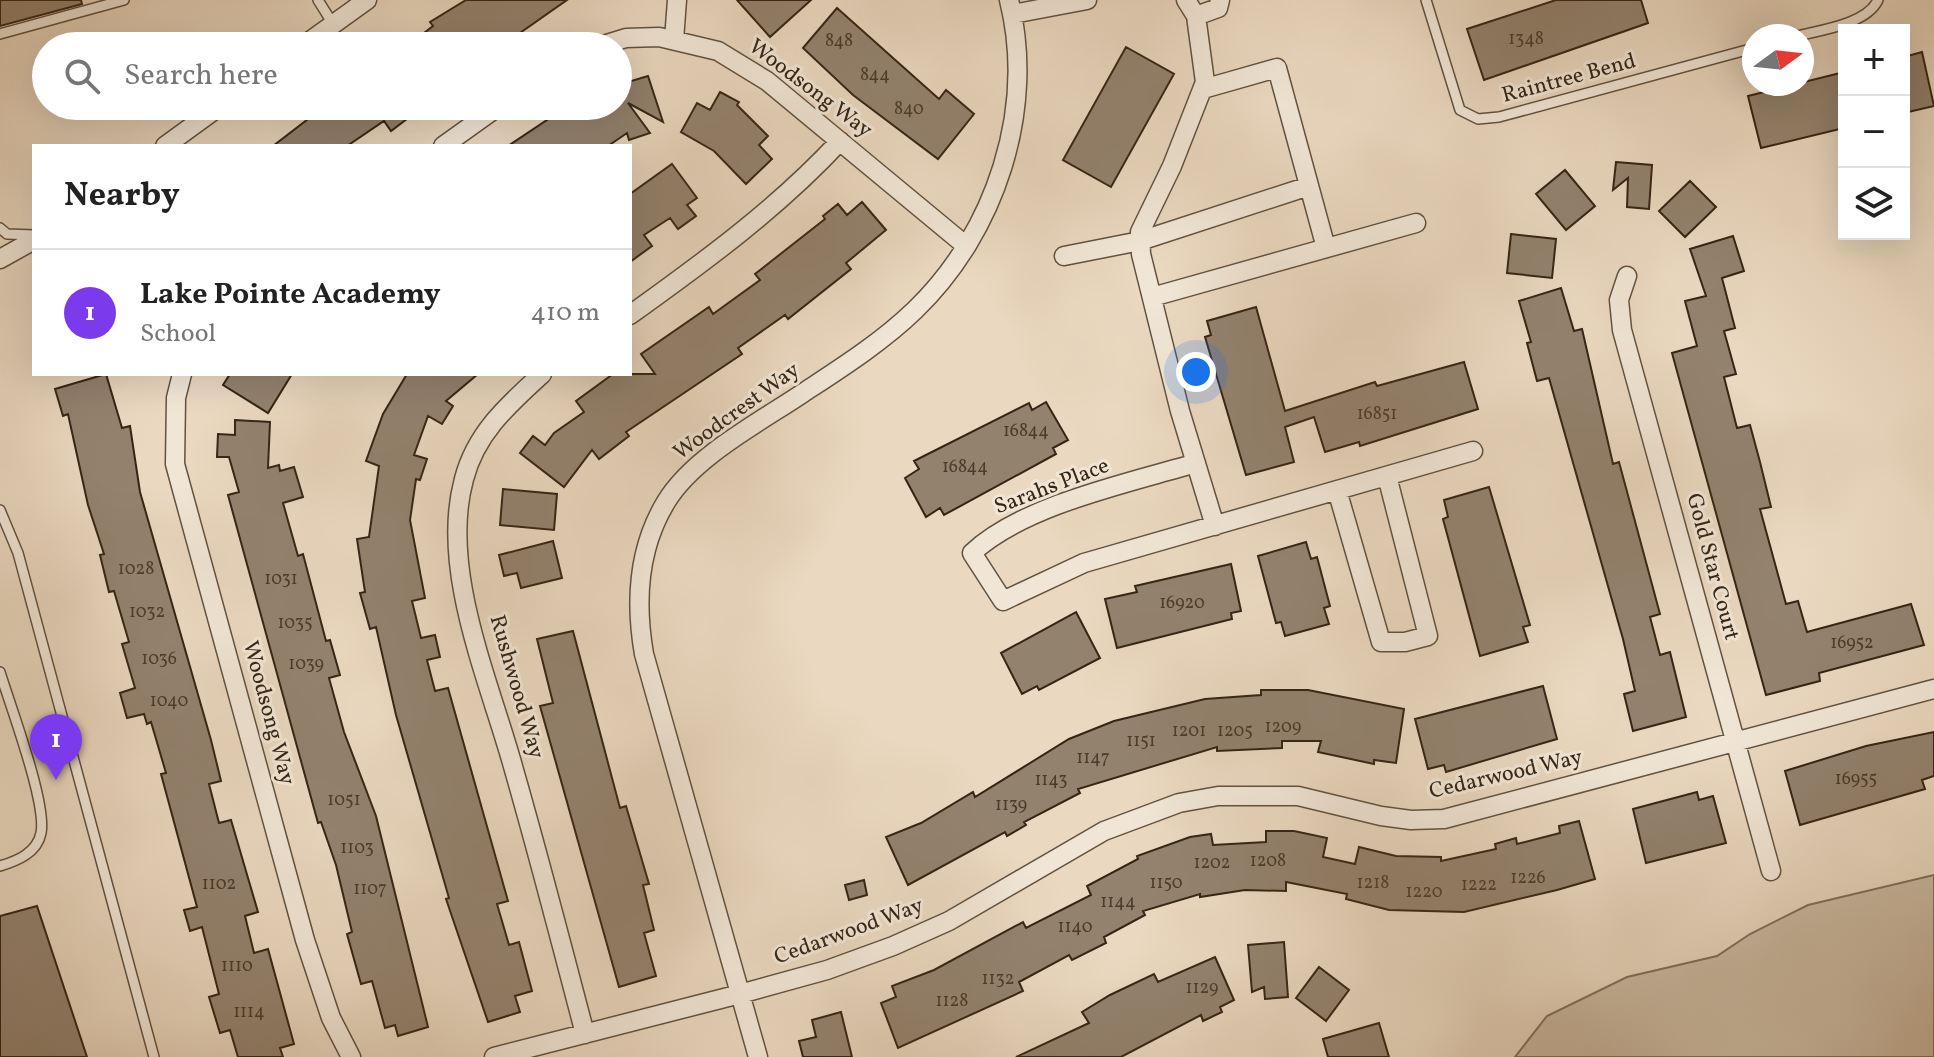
<!DOCTYPE html>
<meta charset="utf-8">
<style>
:root{--surface:#fff;--page:#f2f2f2;--text:#222;--muted:#767676;--line:#e0e0e0;--accent:#7c3aed}
body{margin:0;font-family:Vollkorn,serif;background:var(--page);color:var(--text)}
.controls{position:absolute;right:24px;top:24px;display:grid;overflow:hidden;border-radius:0px;box-shadow:0 8px 32px #0002}
.controls button{width:72px;height:72px;display:grid;place-items:center;padding:0;border:0;border-bottom:2px solid var(--line);background:var(--surface);color:var(--text);font:40px sans-serif}
.compass{position:absolute;left:1742px;top:24px;width:72px;height:72px;border-radius:50%;background:var(--surface);box-shadow:0 8px 32px #0002;rotate:75deg}
.you{position:absolute;left:1196px;top:372px;width:28px;height:28px;margin:-20px;border:6px solid #fff;border-radius:50%;background:#1a73e8;box-shadow:0 0 0 12px #1a73e833}
.badge{display:grid;place-items:center;width:52px;height:52px;border-radius:50%;background:var(--accent);color:#fff;font-size:26px;font-weight:700}
.pin{position:absolute;translate:-50% -66px;filter:drop-shadow(0 2px 4px #0008)}
.pin::after{content:'';position:absolute;top:42px;width:28px;height:24px;background:inherit;clip-path:polygon(0 0,100% 0,50% 100%)}
.list{margin:0;padding:0;list-style:none}
h2{display:flex;justify-content:space-between;align-items:center;height:104px;margin:0;padding:0 32px;font-size:34px}
h2 small{font-size:26px;font-weight:400;color:var(--muted)}
.list li{display:grid;grid-template-columns:52px 1fr auto;gap:24px;align-items:center;box-sizing:border-box;height:128px;padding:0 32px;border-top:2px solid var(--line)}
.list b{display:block;font-size:30px;white-space:nowrap}
.list p{margin:0;font-size:26px;white-space:nowrap;color:var(--muted)}
.list em{font-size:26px;font-style:normal;color:var(--muted)}
.icon{flex:none;width:44px;height:44px;fill:none;stroke:currentColor;stroke-width:2;stroke-linecap:round;stroke-linejoin:round}
.map{position:relative;flex:none;width:1934px;height:1057px;overflow:hidden}
.search{position:absolute;background:var(--surface);box-shadow:0 8px 32px #0002;left:32px;top:32px;width:600px;height:88px;display:flex;align-items:center;gap:20px;box-sizing:border-box;padding:0 28px;border-radius:44px;color:var(--muted);font-size:30px}
.panel{position:absolute;background:var(--surface);box-shadow:0 8px 32px #0002;left:32px;top:144px;width:600px;height:232px;border-radius:0px}
.map>svg:first-child{display:block}
.green{fill:#cbbaa3;stroke:#80705c;stroke-width:2}
.building{fill:#93826e;stroke:#352515;stroke-width:2}
.lines{fill:none;stroke-linecap:round;stroke-linejoin:round}
.lane-casing{stroke:#625240;stroke-width:12}
.street-casing{stroke:#625240;stroke-width:21}
.lane{stroke:#f1e6d6;stroke-width:9}
.street{stroke:#f1e6d6;stroke-width:18}
.labels{text-anchor:middle;dominant-baseline:central;stroke-width:6;stroke-linejoin:round;paint-order:stroke}
.number-label{font-size:18px;fill:#4c3c2b}
.street-label{font-size:22px;fill:#352515;stroke:#f1e6d6}
</style>
<div class="map">
<svg width="1934" height="1057" viewBox="0 0 1934 1057">
<rect width="100%" height="100%" fill="#ead8c0"/>
<filter id="stains"><feTurbulence type="fractalNoise" baseFrequency=".0025" numOctaves="4"/><feColorMatrix values="0 0 0 0 .2 0 0 0 0 .09 0 0 0 0 .02 0 0 0 .5 -.17"/></filter>
<radialGradient id="worn" r=".72"><stop offset=".6" stop-color="#630" stop-opacity="0"/><stop offset="1" stop-color="#630" stop-opacity=".3"/></radialGradient>
<!-- green -->
<path class="green" d="M1934,875V1057H1515L1547,1016L1627,977L1717,956L1750,934L1808,905Z"/>
<!-- building -->
<path class="building" d="M0,0H81L82,4L0,26Z
M466,0H567L510,40L514,46H407L433,26L430,22Z
M737,0H811L770,37Z
M1556,0H1641L1648,23L1484,80L1467,29Z
M837,8L939,99L946,90L974,114L938,159L853,95L803,48Z
M1126,47L1174,74L1111,187L1063,160Z
M1922,52L1934,106L1904,113V57Z
M1844,72V128L1761,148L1748,96Z
M648,76L663,122L628,103L650,133L629,140L627,133L608,146H508L568,106H618V85Z
M720,92L739,102L737,105L768,136L759,145L772,159L746,184L714,151L681,132L697,103L710,110Z
M325,106H424L391,131L384,121L347,146H273Z
M1616,162L1652,165L1649,209L1627,207L1628,178L1613,190Z
M672,164L697,198L687,205L696,216L678,229L670,218L644,235L652,246L630,262V194Z
M1565,170L1595,206L1566,230L1536,194Z
M1690,181L1716,207L1685,237L1659,211Z
M862,202L886,230L846,263L851,269L788,319L785,315L738,348L742,354L626,432L629,436L599,459L592,450L564,487L520,453L533,436L545,445L554,433L584,412L576,401L613,374H655L641,354L709,307L713,314L760,280L755,274L825,219L823,216L838,204L847,215Z
M1511,234L1556,239L1552,278L1507,273Z
M1733,236L1744,271L1722,278L1735,328L1724,331L1736,374L1724,377L1737,428L1750,425L1760,462L1771,507L1760,509L1786,604L1798,601L1807,632L1911,604L1924,645L1819,673L1820,681L1766,695L1672,353L1697,346L1685,301L1706,296L1690,249Z
M1561,288L1574,331L1582,329L1613,464L1619,462L1660,614L1650,617L1660,655L1670,652L1686,717L1633,731L1624,694L1635,691L1623,639L1549,378L1537,381L1527,343L1531,342L1519,301Z
M1256,307L1285,411L1375,382L1377,386L1464,362L1478,409L1360,446L1359,442L1325,452L1314,417L1285,427L1294,462L1246,475L1205,337L1211,335L1207,321Z
M106,374L122,428L130,426L140,492L211,740L221,781L209,784L219,823L231,820L258,912L245,916L254,953L268,949L294,1044L280,1048L283,1057H238L230,1030L220,1033L209,997L219,994L202,927L190,931L184,910L197,907L161,774L166,773L151,722L147,724L144,714L127,718L120,693L135,688L122,644L129,642L114,591L109,592L100,555L104,554L88,505L68,414L63,416L55,389Z
M230,374H292L268,413L223,385Z
M407,374H478L446,401L453,406L442,424L428,416L414,455L427,459L420,480L416,479L410,520L425,598L412,601L421,638L435,635L440,657L427,660L435,691L448,688L508,901L497,904L509,945L519,942L532,991L515,996L520,1012L488,1022L446,899L449,898L396,715L376,627L370,629L360,593L365,592L357,539L369,537L379,466L366,461L383,414Z
M1046,402L1068,440L1053,448L1056,454L944,515L940,508L926,517L905,478L919,469L914,461L1029,403L1032,410Z
M235,420L270,422L268,468L279,465L280,471L294,467L303,497L283,503L298,556L303,554L326,641L330,640L340,675L329,678L344,732L376,816L428,1027L398,1036L395,1025L385,1028L372,981L361,984L347,934L352,932L336,865L321,822L318,823L228,495L239,492L229,457H217L218,434L235,435Z
M1489,487L1530,625L1523,627L1528,642L1480,656L1443,519L1448,517L1444,500Z
M503,489L557,494L554,530L500,525Z
M553,541L562,578L521,588L517,573L504,576L499,555Z
M1306,542L1311,559L1317,557L1330,606L1324,608L1329,624L1285,636L1281,622L1276,623L1258,556Z
M1231,564L1241,611L1231,613L1232,619L1117,648L1105,599L1137,592L1135,586Z
M1076,612L1100,658L1039,690L1037,686L1022,694L1001,653Z
M573,631L620,808L626,806L649,884L643,885L654,930L644,933L656,976L619,987L540,706L553,703L537,639Z
M1543,686L1557,739L1446,772L1444,765L1428,769L1415,719Z
M1261,690H1308L1404,709L1396,763L1374,760V764L1318,752L1321,741H1282V748L1217,751V747L1078,789L1080,793L1024,822L1026,825L1007,836L1005,832L908,885L886,837L921,823L973,792L975,797L1069,739L1114,721L1205,699L1261,695Z
M1934,732V776L1922,780L1925,789L1800,825L1785,771L1866,746Z
M1697,792L1699,800L1713,796L1726,843L1646,863L1633,809Z
M1579,821L1595,879L1557,890L1464,912L1389,910L1346,899L1347,894L1286,882V891L1245,890L1200,897V894L1143,911L1145,915L1104,937L1106,943L1072,960L1069,955L1019,982L1023,991L898,1048L881,1003L896,997L892,986L934,970L1023,922L1026,928L1091,895L1087,886L1138,859L1137,856L1190,837L1211,834L1213,845L1266,842V831H1294L1327,838L1323,857L1355,864L1359,847L1396,856L1441,857V861L1496,849L1495,844L1516,838L1517,844L1560,833L1559,826Z
M864,880L867,895L849,900L845,885Z
M37,906L87,1057H0V916Z
M1284,942L1288,997L1265,999L1264,987L1252,992L1248,945Z
M1215,957L1234,1000L1220,1007L1222,1012L1203,1021L1201,1015L1121,1057H1016L1089,1023L1082,1012L1110,995L1154,974L1158,982Z
M1319,967L1349,990L1326,1021L1296,998Z
M841,1012L852,1057H803L799,1041L816,1037L812,1020Z
M1379,1023L1389,1057H1328L1323,1039Z"/>
<g class="lines">
<defs>
<path id="lane" d="M318,0L333,24
M1426,0L1460,110L1478,119L1499,117L1754,48
M0,34L124,0
M1797,36C1821,30 1867,24 1878,0
M0,228L7,234L34,235
M0,510L18,553L154,1057
M0,672C10,705 47,803 41,833C37,853 17,861 0,866"/>
<path id="street" d="M1186,0L1196,16L1205,82L1172,166L1140,232L1141,254L1180,411L1215,526
M1013,14L1087,0
M1196,16L1218,8L1220,0
M674,40L677,0
M303,46L367,0
M600,46L626,38L659,37L718,51L767,81L965,245
M1203,89L1277,68L1326,248
M165,146L220,106
M443,146L499,106
M1064,256L1140,241L1309,186
M0,259L34,240
M1627,276L1619,300L1622,330L1771,871
M1152,297L1416,223
M630,315C704,262 778,208 840,141
M182,374L176,398L175,464L305,940L331,1018L351,1057
M542,374C508,405 476,433 464,479C439,570 490,682 514,770C539,857 562,946 585,1034
M1196,463C1129,483 1023,505 972,553L1003,601L1084,563L1473,451
M1337,490L1381,642H1405L1428,636L1387,476
M494,1057L740,994L827,970L893,946L949,921L1104,831L1179,803L1218,796H1298L1381,816L1411,820L1444,819L1934,689
M758,1057L644,654C635,602 638,548 666,502C693,457 760,422 803,393C841,368 882,342 915,310C996,232 1036,109 1009,0"/>
</defs>
<!-- lane casing -->
<use href="#lane" class="lane-casing"/>
<!-- street casing -->
<use href="#street" class="street-casing"/>
<!-- lane -->
<use href="#lane" class="lane"/>
<!-- street -->
<use href="#street" class="street"/>
</g>
<g class="labels">
<!-- number labels -->
<g class="number-label">
<text x="1526" y="39">1348</text>
<text x="839" y="41">848</text>
<text x="875" y="75">844</text>
<text x="909" y="109">840</text>
<text x="1377" y="414">16851</text>
<text x="1026" y="431">16844</text>
<text x="965" y="467">16844</text>
<text x="136" y="569">1028</text>
<text x="281" y="579">1031</text>
<text x="1182" y="603">16920</text>
<text x="147" y="612">1032</text>
<text x="295" y="623">1035</text>
<text x="1852" y="643">16952</text>
<text x="159" y="659">1036</text>
<text x="306" y="664">1039</text>
<text x="169" y="701">1040</text>
<text x="1283" y="727">1209</text>
<text x="1189" y="731">1201</text>
<text x="1235" y="731">1205</text>
<text x="1141" y="741">1151</text>
<text x="1093" y="758">1147</text>
<text x="1856" y="779">16955</text>
<text x="1051" y="780">1143</text>
<text x="344" y="800">1051</text>
<text x="1011" y="805">1139</text>
<text x="357" y="848">1103</text>
<text x="1268" y="861">1208</text>
<text x="1212" y="863">1202</text>
<text x="1528" y="878">1226</text>
<text x="1166" y="883">1150</text>
<text x="1373" y="883">1218</text>
<text x="219" y="884">1102</text>
<text x="1479" y="885">1222</text>
<text x="370" y="889">1107</text>
<text x="1424" y="892">1220</text>
<text x="1118" y="902">1144</text>
<text x="1075" y="927">1140</text>
<text x="237" y="966">1110</text>
<text x="998" y="979">1132</text>
<text x="1202" y="988">1129</text>
<text x="952" y="1001">1128</text>
<text x="249" y="1012">1114</text>
</g>
<!-- street labels -->
<g class="street-label">
<text transform="translate(1569 79) rotate(-15)">Raintree Bend</text>
<text transform="translate(810 89) rotate(37)">Woodsong Way</text>
<text transform="translate(737 412) rotate(-36)">Woodcrest Way</text>
<text transform="translate(1052 487) rotate(-21)">Sarahs Place</text>
<text transform="translate(1712 567) rotate(75)">Gold Star Court</text>
<text transform="translate(516 687) rotate(74)">Rushwood Way</text>
<text transform="translate(268 713) rotate(75)">Woodsong Way</text>
<text transform="translate(1506 775) rotate(-13)">Cedarwood Way</text>
<text transform="translate(849 932) rotate(-20)">Cedarwood Way</text>
</g>
</g>
<rect width="100%" height="100%" filter="url(#stains)"/>
<rect width="100%" height="100%" fill="url(#worn)"/>
</svg>
<div class="controls">
<button>+</button>
<button>−</button>
<button><svg class="icon" aria-label="layers" viewBox="0 0 24 24"><path d="M12 4l9 5-9 5-9-5zM3 14l9 5 9-5"/></svg></button>
</div>
<svg class="compass" viewBox="-18 -18 36 36"><path d="M0-13l5 13h-10z" fill="#e53935"/><path d="M0 13l5-13h-10z" fill="#767676"/></svg>
<div class="you"></div>
<div class="pin badge" style="left:56px;top:780px">1</div>
<div class="search"><svg class="icon" aria-label="search" viewBox="0 0 24 24"><circle cx="10" cy="10" r="6"/><path d="M15 15l6 6"/></svg>Search here</div>
<section class="panel">
<h2>Nearby<small></small></h2>
<ul class="list">
<li><span class="badge">1</span><div><b>Lake Pointe Academy</b><p>School</p></div><em>410 m</em></li>
</ul>
</section>
</div>
